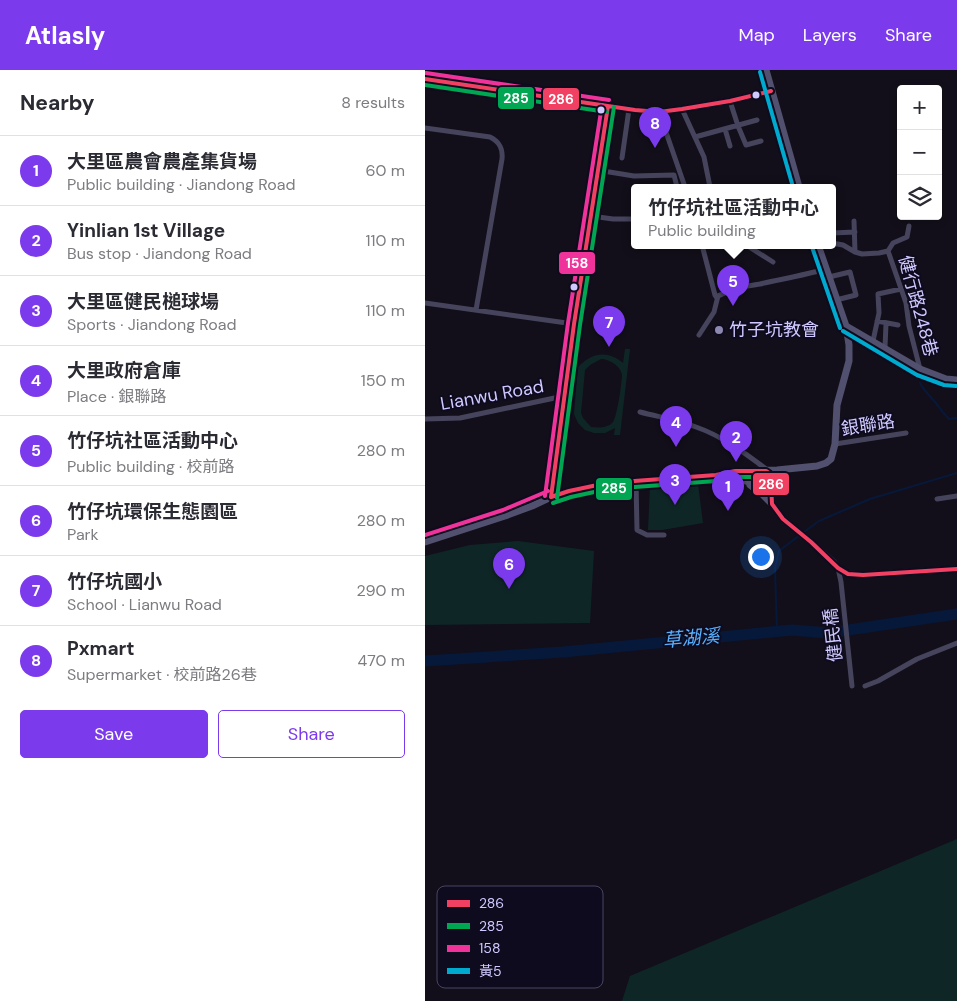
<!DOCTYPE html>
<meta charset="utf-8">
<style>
:root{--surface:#fff;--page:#f7f7f7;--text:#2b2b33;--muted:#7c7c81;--line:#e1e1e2;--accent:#7c3aed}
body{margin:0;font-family:"DM Sans","Noto Sans TC",sans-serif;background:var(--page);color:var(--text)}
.controls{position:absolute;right:15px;top:15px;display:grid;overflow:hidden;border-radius:5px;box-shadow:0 2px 8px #0003}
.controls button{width:45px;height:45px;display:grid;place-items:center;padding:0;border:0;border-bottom:1px solid var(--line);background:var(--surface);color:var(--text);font:25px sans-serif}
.you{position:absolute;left:335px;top:486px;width:18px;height:18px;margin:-12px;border:4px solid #fff;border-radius:50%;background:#1a73e8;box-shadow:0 0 0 8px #1a73e833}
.badge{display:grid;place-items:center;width:32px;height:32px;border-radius:50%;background:var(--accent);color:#fff;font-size:16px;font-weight:700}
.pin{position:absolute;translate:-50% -41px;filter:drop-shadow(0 1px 2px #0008)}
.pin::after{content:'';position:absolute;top:26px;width:18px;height:15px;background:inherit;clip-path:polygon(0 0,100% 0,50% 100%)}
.popup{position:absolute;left:206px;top:114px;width:205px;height:65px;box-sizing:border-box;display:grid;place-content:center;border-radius:5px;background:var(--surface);filter:drop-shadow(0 1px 4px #0005);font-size:16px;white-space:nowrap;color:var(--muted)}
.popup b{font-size:19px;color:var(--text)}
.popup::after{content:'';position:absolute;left:50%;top:100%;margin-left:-10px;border:10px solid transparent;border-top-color:var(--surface)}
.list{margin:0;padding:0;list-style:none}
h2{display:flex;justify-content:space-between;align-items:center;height:65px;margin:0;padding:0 20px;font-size:21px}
h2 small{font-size:16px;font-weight:400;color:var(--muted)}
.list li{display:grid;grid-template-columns:32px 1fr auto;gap:15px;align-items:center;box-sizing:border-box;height:70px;padding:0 20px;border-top:1px solid var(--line)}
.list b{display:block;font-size:19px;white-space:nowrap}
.list p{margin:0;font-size:16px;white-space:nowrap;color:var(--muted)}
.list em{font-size:16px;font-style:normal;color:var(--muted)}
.actions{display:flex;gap:10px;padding:15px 20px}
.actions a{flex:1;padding:11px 0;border:1px solid var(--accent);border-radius:5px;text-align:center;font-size:18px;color:var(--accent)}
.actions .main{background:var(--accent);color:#fff}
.icon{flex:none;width:28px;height:28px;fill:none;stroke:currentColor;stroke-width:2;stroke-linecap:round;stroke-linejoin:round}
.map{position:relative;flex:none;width:532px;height:931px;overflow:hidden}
header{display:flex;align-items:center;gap:30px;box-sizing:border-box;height:70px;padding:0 25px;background:var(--accent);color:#fff}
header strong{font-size:24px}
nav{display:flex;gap:28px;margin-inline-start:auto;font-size:18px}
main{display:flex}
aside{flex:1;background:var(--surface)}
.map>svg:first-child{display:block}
.green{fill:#0f2627;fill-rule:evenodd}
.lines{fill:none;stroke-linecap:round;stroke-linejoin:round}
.stream{stroke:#07193a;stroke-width:2}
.river{stroke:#07193a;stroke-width:11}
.street{stroke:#45445c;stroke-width:5}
.secondary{stroke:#52506f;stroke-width:7}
.bus-1-casing{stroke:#0e0b1f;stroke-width:8}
.bus-2-casing{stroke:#0e0b1f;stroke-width:8}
.bus-3-casing{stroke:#0e0b1f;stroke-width:8}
.bus-4-casing{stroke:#0e0b1f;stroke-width:8}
.bus-1{stroke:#f24062;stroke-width:4}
.bus-2{stroke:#00a651;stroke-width:4}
.bus-3{stroke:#ef339a;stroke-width:4}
.bus-4{stroke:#00a9ce;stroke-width:4}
.bus-dot{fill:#cfc9ff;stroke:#0e0b1f;stroke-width:2}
.poi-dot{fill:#8d88af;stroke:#0e0b1f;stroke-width:2}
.labels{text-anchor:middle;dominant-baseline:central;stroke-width:4;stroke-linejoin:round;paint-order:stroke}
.street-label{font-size:18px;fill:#cfc9ff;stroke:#0e0b1f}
.poi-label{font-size:18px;fill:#cfc9ff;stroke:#0e0b1f;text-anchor:start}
.water-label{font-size:19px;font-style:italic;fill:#57b1ff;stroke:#0e0b1f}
.key{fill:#0e0b1f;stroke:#484462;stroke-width:1}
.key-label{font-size:14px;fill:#cfc9ff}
.line-badge{stroke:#0e0b1f;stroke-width:2}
.badge-label{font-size:14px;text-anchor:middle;font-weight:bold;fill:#fff}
</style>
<header>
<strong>Atlasly</strong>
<nav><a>Map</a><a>Layers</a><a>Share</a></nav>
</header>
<main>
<aside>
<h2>Nearby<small>8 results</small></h2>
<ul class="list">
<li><span class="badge">1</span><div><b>大里區農會農產集貨場</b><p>Public building · Jiandong Road</p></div><em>60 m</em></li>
<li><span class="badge">2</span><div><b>Yinlian 1st Village</b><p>Bus stop · Jiandong Road</p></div><em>110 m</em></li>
<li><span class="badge">3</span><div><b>大里區健民槌球場</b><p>Sports · Jiandong Road</p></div><em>110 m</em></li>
<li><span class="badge">4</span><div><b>大里政府倉庫</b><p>Place · 銀聯路</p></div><em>150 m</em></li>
<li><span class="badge">5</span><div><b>竹仔坑社區活動中心</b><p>Public building · 校前路</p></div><em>280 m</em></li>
<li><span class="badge">6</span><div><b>竹仔坑環保生態園區</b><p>Park</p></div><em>280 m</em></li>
<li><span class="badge">7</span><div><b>竹仔坑國小</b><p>School · Lianwu Road</p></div><em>290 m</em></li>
<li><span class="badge">8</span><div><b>Pxmart</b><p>Supermarket · 校前路26巷</p></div><em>470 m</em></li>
</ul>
<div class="actions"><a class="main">Save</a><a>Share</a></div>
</aside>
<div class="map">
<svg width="532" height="931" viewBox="0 0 532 931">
<rect width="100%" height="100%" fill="#120f1a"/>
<!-- green -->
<path class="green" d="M200,279H205L195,365H189L190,358L180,363H169L160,360L153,353L149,344L153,297C167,282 183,280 198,293ZM176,289C184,289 196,296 197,305C197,312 192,347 188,352C183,358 174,358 166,357L158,348L156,343L160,300L165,295Z
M273,414L278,453L237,460H223L225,416Z
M93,471L169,481L165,553L0,555V486L45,475Z
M532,769V931H197L205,906Z"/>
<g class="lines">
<!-- stream -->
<path class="stream" d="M495,313C499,321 505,326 511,333C515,339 519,344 524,349L532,348
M379,462L394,451L445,429L532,403
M352,561L350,498L354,481L375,465"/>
<!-- river -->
<path class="river" d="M0,591L138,582L367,560L403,563L532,544"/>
<!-- street -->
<path class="street" d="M305,31L313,56L321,75L336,71
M257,39L279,87L285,117
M234,42L260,117
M0,58L65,67C75,72 78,79 77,89L51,240
M300,59L305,76
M270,67L332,50
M197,88L204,39
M172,100L209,106L249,105L252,117
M166,146L188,149H209
M429,151L430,182
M407,163L430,162
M407,173L418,175L430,182L437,184L454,183L463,181L468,173L482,167L484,156
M277,175L290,225L292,228
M321,175L348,192
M463,181L481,233L484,256L495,299
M404,207L425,202L431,225L411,230
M0,233L149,254
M452,251L473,255
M274,265L289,242L293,226C306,219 320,216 335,214C357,209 380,205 401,199
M448,271L454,243L453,224L476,219
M460,277L461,254
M215,342C234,347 253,350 271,357C297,366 320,383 341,399
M0,349L35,348L139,326
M410,374L481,363
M211,411L212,460L222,465H239
M126,427L149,254L183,36
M512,429L532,426
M413,498L416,512L427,616
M440,616L453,611L492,589L532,573"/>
<!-- secondary -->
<path class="secondary" d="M341,0L374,117
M0,9L210,40L234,42L257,39L305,31L346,21
M421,256L495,299L521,309L532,310
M300,403L310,401L352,400L392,396L401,393L406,389L410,374L412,335L424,291V275L421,256L393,175
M345,407L346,413L347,434
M325,415L337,424L347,434L358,449L386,472L408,492L413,498L423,504L438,505L532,499
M0,472L80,446L107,436L126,427L172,415L291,405L306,406L335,416L342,414L345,406"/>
<defs>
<path id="bus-1" d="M0,9L210,40L234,42L257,39L305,31L346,21
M126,427L144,421L182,413L291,405L310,401H341L344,403L346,413L347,434L358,449L386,472L413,498L423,504L438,505L532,499
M126,427L149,254L183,36"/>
<path id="bus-2" d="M0,15L182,42
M132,428L155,255L189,37
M128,433L146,427L183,419L291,411L311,407H326"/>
<path id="bus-3" d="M1,3L184,30
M120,426L143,253L177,35
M0,465L78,440L123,421"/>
<path id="bus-4" d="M335,2L368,117
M387,177L415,258
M418,261L492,305L519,315L531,316"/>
</defs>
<!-- bus-1 casing -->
<use href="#bus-1" class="bus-1-casing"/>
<!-- bus-2 casing -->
<use href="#bus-2" class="bus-2-casing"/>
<!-- bus-3 casing -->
<use href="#bus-3" class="bus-3-casing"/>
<!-- bus-4 casing -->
<use href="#bus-4" class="bus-4-casing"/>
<!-- bus-1 -->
<use href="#bus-1" class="bus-1"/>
<!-- bus-2 -->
<use href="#bus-2" class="bus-2"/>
<!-- bus-3 -->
<use href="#bus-3" class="bus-3"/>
<!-- bus-4 -->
<use href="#bus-4" class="bus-4"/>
</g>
<!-- markers -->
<g class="bus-dot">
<circle cx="331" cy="25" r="4.5"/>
<circle cx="176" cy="40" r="4.5"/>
<circle cx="149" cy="217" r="4.5"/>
</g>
<circle class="poi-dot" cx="294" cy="260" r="5"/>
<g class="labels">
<!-- street labels -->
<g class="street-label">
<text transform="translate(493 236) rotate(75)">健行路248巷</text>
<text transform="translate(67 325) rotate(-10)">Lianwu Road</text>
<text transform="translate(443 355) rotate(-9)">銀聯路</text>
<text transform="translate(408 565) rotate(-96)">健民橋</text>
</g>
<!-- poi labels -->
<g class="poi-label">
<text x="304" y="260">竹子坑教會</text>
</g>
<!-- water labels -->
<g class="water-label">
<text transform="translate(266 568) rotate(-5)">草湖溪</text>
</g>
</g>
<!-- legend -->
<rect x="12" y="816" width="166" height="102" rx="8" class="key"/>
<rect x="22" y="830" width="23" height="7" fill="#f24062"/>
<rect x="22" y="853" width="23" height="6" fill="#00a651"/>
<rect x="22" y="875" width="23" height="7" fill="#ef339a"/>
<rect x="22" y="898" width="23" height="6" fill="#00a9ce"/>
<g class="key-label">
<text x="54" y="838">286</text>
<text x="54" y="861">285</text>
<text x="54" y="883">158</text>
<text x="54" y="906">黃5</text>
</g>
<g class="line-badge">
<rect x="72" y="16" width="38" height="24" rx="5" fill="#00a651"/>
<rect x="117" y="17" width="38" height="24" rx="5" fill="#f24062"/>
<rect x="133" y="181" width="38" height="24" rx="5" fill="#ef339a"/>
<rect x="327" y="402" width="38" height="24" rx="5" fill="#f24062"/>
<rect x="170" y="407" width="38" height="24" rx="5" fill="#00a651"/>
</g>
<g class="badge-label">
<text x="91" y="33">285</text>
<text x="136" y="34">286</text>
<text x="152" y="198">158</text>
<text x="346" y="419">286</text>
<text x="189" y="423">285</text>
</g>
</svg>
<div class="controls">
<button>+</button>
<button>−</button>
<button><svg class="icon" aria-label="layers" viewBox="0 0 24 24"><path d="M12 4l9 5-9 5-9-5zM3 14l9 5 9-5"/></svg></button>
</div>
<div class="you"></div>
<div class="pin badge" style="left:303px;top:441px">1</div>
<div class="pin badge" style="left:311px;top:392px">2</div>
<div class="pin badge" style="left:250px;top:435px">3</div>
<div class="pin badge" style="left:251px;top:377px">4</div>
<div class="pin badge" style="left:308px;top:236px">5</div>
<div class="popup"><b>竹仔坑社區活動中心</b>Public building</div>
<div class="pin badge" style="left:84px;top:519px">6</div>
<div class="pin badge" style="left:184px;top:277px">7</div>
<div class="pin badge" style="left:230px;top:78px">8</div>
</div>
</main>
